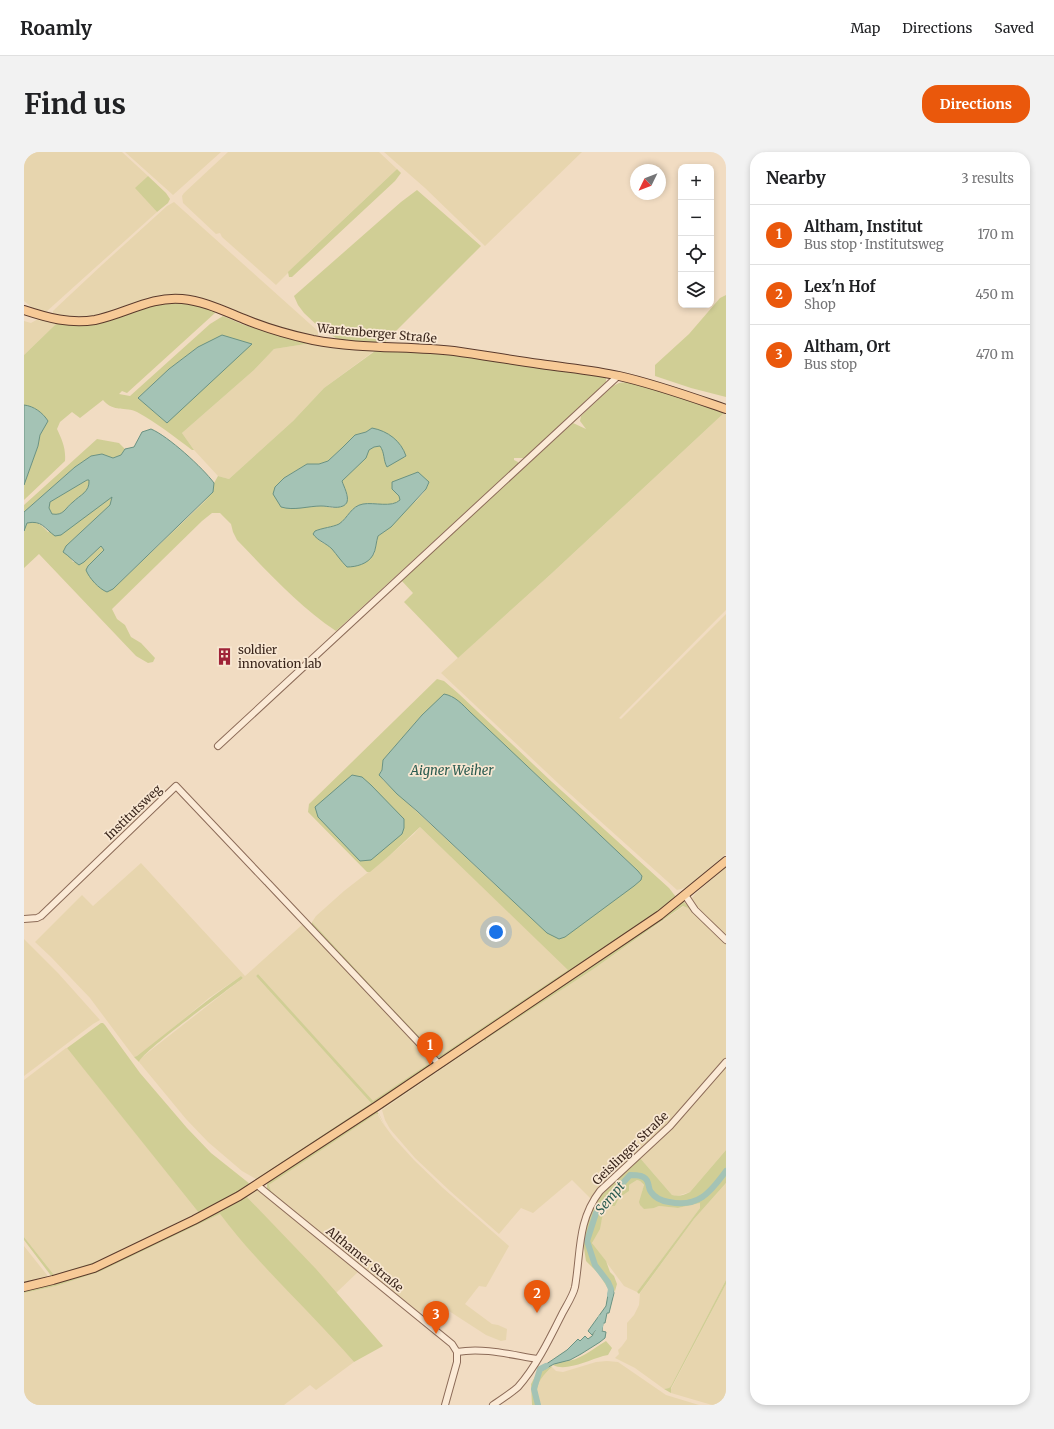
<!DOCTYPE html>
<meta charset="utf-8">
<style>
:root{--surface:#fff;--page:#f2f2f2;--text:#202124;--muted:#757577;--line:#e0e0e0;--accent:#ea580c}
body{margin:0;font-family:Merriweather,serif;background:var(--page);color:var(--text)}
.controls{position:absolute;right:12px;top:12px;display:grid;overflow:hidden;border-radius:8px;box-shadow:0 2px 6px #0003}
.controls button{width:36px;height:36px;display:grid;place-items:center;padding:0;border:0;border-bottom:1px solid var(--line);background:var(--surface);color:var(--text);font:20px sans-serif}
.compass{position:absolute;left:606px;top:12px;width:36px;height:36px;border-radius:50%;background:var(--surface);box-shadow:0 2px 6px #0003;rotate:227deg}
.you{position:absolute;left:472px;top:780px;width:14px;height:14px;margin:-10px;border:3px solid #fff;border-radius:50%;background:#1a73e8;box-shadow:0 0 0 6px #1a73e833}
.badge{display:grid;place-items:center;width:26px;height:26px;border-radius:50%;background:var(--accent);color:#fff;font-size:13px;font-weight:700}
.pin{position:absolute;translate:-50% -33px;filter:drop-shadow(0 1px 2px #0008)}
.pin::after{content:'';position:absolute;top:21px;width:14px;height:12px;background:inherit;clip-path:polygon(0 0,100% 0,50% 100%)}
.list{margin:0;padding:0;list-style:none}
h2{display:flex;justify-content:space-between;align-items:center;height:52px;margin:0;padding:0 16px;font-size:17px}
h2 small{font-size:13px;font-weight:400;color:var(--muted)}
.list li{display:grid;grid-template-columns:26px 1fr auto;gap:12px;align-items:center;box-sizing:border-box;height:60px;padding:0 16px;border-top:1px solid var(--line)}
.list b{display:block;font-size:15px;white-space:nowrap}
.list p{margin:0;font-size:13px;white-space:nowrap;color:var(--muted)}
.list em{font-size:13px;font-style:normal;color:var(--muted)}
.icon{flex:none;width:22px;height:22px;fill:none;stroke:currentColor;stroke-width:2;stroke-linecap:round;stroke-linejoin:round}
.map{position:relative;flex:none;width:702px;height:1253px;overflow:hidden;border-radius:16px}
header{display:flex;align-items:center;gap:24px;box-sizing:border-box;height:56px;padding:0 20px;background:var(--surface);border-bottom:1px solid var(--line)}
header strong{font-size:19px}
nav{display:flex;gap:22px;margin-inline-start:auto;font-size:14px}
.intro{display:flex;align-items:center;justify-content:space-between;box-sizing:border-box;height:96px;padding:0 24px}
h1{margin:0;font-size:28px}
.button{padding:10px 18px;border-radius:16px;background:var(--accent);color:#fff;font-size:14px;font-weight:700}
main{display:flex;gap:24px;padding:0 24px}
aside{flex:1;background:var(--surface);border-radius:16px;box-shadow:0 2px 6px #0003}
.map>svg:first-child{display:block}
.farmland{fill:#e7d5ae}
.green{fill:#d0ce95;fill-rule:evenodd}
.water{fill:#a4c3b5;stroke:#6a9282;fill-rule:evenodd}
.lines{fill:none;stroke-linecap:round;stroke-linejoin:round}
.canal{stroke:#a4c3b5;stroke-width:6}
.minor-casing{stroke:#8c6b58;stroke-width:8}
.major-casing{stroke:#5a3a2c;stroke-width:10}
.minor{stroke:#fbead6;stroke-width:6}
.major{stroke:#f7ca97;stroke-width:8}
.labels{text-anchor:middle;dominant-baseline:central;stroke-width:3.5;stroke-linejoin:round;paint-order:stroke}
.street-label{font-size:12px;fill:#3b271d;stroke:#f8e7d2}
.poi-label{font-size:12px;fill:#3b271d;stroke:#f8e7d2;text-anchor:start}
.water-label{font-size:13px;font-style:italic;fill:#2b5c51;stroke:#f8e7d2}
</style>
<header>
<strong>Roamly</strong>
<nav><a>Map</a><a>Directions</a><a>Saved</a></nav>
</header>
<div class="intro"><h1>Find us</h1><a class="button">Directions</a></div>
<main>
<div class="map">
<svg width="702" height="1253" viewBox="0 0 702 1253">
<rect width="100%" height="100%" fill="#f1dcc2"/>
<!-- farmland -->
<path class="farmland" d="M0,0H98L124,24L112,36L133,60L22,160L10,157L0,149Z
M101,0H197L149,43Z
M204,0H355L373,17L286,99L252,133L198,85L196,81L192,82L159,51L158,44L160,41Z
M360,0H558L461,94L401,36Z
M150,50L295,180L293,185L142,144L129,146L78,163L63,166H50L28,163L29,159L32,156L79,112L143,54Z
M14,167L33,171L0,203V169L7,171Z
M288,191L350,199L300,236L269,269L205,327L194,324L170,298L158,281L230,218L250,197Z
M700,261L702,263V458L595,566L597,567L702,462V702L670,729L661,736L653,738L536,633L417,521L527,422Z
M396,675L545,818L419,902L414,904L366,854L288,770L292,764L320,739L365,704L390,682Z
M117,711L221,824L279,772L408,908L407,910L349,950L234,822L232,824L347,951L232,1027L218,1019L184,990L162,967L115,910L116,907L132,894L219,826L217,824L185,846L132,890L113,904L110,905L66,846L27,805L11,790L58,743L69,754Z
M702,715V784L677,760L668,746L672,741Z
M660,754L664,756L702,793V906L645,971L575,1036L567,1047L548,1028L509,1061L497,1056L475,1082L426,1039L391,1006L366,977L361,968L358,958L460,888L568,818Z
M0,787L34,821L76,868L69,872L0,924Z
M42,896H43L58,914L175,1061L77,1108L30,1123L0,1085V928Z
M702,913V998L666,1040L653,1044L648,1043L616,1006L662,961Z
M353,961L358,970L369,985L390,1008L419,1036L485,1094L462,1135L455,1134L441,1152L468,1172L474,1173L483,1177L482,1188L477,1189L462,1183L408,1148L396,1161L263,1055L261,1051L247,1039L245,1033L247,1030Z
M613,1028L616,1029L620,1034L618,1040L630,1056L635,1054L654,1056L676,1051V1056L613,1140L600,1134L568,1091L577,1070L579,1061L585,1054H591L595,1046L605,1039V1033Z
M702,1031V1128L647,1234L645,1236L640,1237L611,1216L591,1206L595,1202L594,1198L598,1194L603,1187V1171L610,1163L615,1153L616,1141L670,1067Z
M232,1038L237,1039L270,1067L335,1119L312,1141L223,1045Z
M196,1062L230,1103L304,1179L330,1210L292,1238L286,1233L260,1253H0V1141L32,1134L75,1120Z
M0,1094L23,1123V1125L0,1130Z
M702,1132V1253H688L647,1241V1237Z
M583,1209L594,1210L642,1243L675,1253H517L514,1243V1234L517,1226L528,1215L532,1219L539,1220L572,1210Z"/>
<!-- green -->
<path class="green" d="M373,17L377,21L371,29L268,125H265L264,120Z
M124,24L142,41L146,47L144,51L133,60L111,36Z
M393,38L457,94L360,191L317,189L297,177L280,161L274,153L270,144L377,50Z
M702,143V245L667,236L631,224V213L665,182L696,146Z
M154,150L165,151L190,159L191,161L103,241L98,239L95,242L106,244L186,172L199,164L220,173L288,191L250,197L230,218L158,281L170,298H168C151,285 133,271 113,260C101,254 90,261 79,248L56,266L48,260L36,270L33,277C38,288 42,296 41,309L0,348V333L14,294L16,283L24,269C19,261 10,254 0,253V203L33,171C67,180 100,160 132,152C139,150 147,150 154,150ZM174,195L143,271L114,246L145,217Z
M351,199L415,201L578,225L582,226V231L501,306H490V308L494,310V312L312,479C275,454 244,420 213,388L209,380L207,372L196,361H188L178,369L88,457L93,467L101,473L107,485L117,491L131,506L129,510L124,511L112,504L15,402L0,416V379L3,371C13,369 17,372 24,380L88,344L86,353L42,394L39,400L45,404L49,410H60L77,394L80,398L64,414L89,437L180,350L189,340L190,331L194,324L205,327L269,269L300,236ZM348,276L382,305L361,310L360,298L356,294L350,295L345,298L341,306L318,329L324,345L320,354L309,356L298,354L271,355L260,326L283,312H295L304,309L318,296L331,283L342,280ZM405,330C402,342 390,350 381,359C372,368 365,377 354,384L350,403L311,401L307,395L297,390L291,379C298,376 309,375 315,372C324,366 327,354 339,352C350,350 367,356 376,348L375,344L368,337Z
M603,230L630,237L700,261L527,422L434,506L380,450L389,441L377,428L549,271L562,277L556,269L557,264L560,261L589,234L595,231Z
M73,287L95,291L101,297L97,303L89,306L78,302L67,304L51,315L0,360V353Z
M63,328H66C66,340 57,343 49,350C41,356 40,364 28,362L25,356L26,350Z
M413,527L420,529L435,542L528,630L645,736L652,745L636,759L416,906L412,904L408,901L294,780L288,773V770L366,854L414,904L419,902L544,818L396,675L365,704L346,720H343L284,660L285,652ZM398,563L499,610L614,719L523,781L359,628L356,620L358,618L359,608Z
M659,749L702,791V793L664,756L659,754L568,818L462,887V889L460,888L358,957L359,954L410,919L411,921L414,919L413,917Z
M234,822L349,949L407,910L404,915L236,1027H232L347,951L232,824Z
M217,824L219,826C204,838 118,899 115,910L110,905L113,904C148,877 181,849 217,824Z
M77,871H79L81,873L116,921L163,976L187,1001L226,1032L206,1046L74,1111L28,1125L0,1088V1085L30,1123L77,1108L175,1061L43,896Z
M353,959L361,974L355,962H352L246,1032L245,1033L247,1039L261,1051L263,1055L243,1037V1032L245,1029Z
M702,998V1031L670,1067L615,1142L613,1140L676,1056V1051L654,1056L635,1054L630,1056L620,1057L616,1053L615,1050L620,1033L616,1029L613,1028L605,1033V1039L595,1046L591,1054H585L579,1061L576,1077L568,1091L582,1109L586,1120L590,1124L593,1132L591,1139L583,1135L575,1122L562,1109L559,1090L561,1078L566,1061L577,1043L616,1006L648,1043C655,1045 660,1043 666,1040Z
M232,1038L223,1045L292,1117L359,1194L330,1210C287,1160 236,1115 196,1062L75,1120L32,1134L0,1141V1138L36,1130Z
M702,1128V1132L647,1236V1241L640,1237L645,1236L647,1234Z
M582,1189L588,1196L584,1203L579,1204C565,1208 542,1220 529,1213L536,1209C552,1212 568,1197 582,1189Z
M527,1214L528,1215C515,1227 509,1235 517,1253H508L507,1232L515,1217L517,1219Z"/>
<!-- water -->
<path class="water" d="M198,183L228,192L143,271L114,246L145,217L174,195Z
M0,253C10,254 19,261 24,269L16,283L14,294L0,333Z
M348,276C364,279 377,289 382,304L363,315C359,308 361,301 356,294L350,295L345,298L342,306L318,329C320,335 325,344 323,350C323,351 320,354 319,354C312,357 305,354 297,354C284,354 270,359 257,355L249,342L251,335L260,326L283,312H295L304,309L318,296L331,283L342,280Z
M127,277C144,284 179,316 190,331L189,340L89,437L83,440C75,437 65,426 62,418L64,414L80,398L77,394L60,410L55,413C49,409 45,404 39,400L42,394L86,353L88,345L37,383L31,384C20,376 18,368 3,371L0,379V360L51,315L67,304L78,302L89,306L97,303L101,297L110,295L118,280ZM63,328H65C66,340 56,343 49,350C41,356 40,364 28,362L25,356L26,350Z
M394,320L405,330L402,337L367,375L354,384C352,390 352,398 349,403C344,412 332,415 323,415C317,409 313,403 308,397C302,391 294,389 289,382L291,379C298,376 309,375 315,372C324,366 327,354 339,352C350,350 368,356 376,348L375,344L368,337V330Z
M420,542C431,544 438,552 446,560L614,719L618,724L617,728L610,734L541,785L535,787L523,781L393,659L373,642L355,623L358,618L359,608L398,563Z
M328,623L338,625L347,633L380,667V676L378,682L347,708L336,709L294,665L291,655Z
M585,1137H589L590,1141L585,1161H583L581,1171H579L578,1179L582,1180L581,1186L576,1190L557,1202L546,1208L530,1212L517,1219L515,1217L543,1198L554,1187L556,1189L561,1184L564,1187L572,1181L571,1184H573L577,1180V1172L568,1183L564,1179L582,1154Z"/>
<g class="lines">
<!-- canal -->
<path class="canal" d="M586,1143L587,1137L584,1130L571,1113L563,1089L572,1061L606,1023C613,1023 622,1023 624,1031C625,1034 625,1038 627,1040C631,1046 638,1049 645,1050C674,1056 686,1041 702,1019
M567,1190C574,1185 577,1174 577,1166
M514,1253L510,1237L516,1217L522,1214"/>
<defs>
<path id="minor" d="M194,594L594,224
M244,731L415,912
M661,743L671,758L702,788
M0,767L13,766L17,764L152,634L243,730
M233,1033L428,1192L433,1200V1210L421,1253
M433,1200C459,1195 488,1203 513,1207
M469,1253C478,1247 486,1242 494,1235C512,1215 526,1186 538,1162C542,1154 549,1144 551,1135C557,1100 553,1069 576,1039L646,974L702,910"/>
<path id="major" d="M0,158C24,166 46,172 71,168C101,162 127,144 158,147C180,149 200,159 220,167C242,176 266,183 289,188C336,197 383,194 430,199C459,203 487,208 516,212C542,216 569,218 595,224C631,232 667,245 702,257
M0,1135L29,1128L70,1116L170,1068L215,1044L353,954L636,763L702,709"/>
</defs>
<!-- minor casing -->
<use href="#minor" class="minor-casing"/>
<!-- major casing -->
<use href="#major" class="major-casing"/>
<!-- minor -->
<use href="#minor" class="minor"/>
<!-- major -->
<use href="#major" class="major"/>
</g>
<!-- icons -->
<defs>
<symbol id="building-bare" viewBox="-9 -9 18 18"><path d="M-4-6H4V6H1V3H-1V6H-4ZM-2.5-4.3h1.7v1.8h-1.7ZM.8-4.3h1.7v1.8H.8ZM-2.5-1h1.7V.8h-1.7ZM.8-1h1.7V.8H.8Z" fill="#9f2337" stroke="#f8e7d2" stroke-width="2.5" paint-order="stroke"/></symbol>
</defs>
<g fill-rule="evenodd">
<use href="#building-bare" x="188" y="492" width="25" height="25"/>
</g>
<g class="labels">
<!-- street labels -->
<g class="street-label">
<text transform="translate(353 181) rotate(5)">Wartenberger Straße</text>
<text transform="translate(109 660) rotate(-44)">Institutsweg</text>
<text transform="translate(606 996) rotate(-44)">Geislinger Straße</text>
<text transform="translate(341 1107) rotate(39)">Althamer Straße</text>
</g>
<!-- poi labels -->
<g class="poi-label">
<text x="214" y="497">soldier<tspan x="214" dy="14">innovation lab</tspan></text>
</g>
<!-- water labels -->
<g class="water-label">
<text x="428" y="618">Aigner Weiher</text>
<text transform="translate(586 1046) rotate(-50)">Sempt</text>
</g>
</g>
</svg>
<div class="controls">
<button>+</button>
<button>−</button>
<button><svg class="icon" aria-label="locate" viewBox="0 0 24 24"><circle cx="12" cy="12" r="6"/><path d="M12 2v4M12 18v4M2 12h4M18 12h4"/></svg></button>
<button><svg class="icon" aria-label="layers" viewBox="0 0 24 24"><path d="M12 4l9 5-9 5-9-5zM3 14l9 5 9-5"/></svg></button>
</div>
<svg class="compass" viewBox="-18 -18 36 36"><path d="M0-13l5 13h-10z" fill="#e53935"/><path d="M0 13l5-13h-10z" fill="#757577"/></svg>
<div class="you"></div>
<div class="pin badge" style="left:406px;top:913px">1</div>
<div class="pin badge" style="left:513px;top:1161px">2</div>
<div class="pin badge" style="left:412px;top:1182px">3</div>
</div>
<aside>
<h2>Nearby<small>3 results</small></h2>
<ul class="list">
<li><span class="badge">1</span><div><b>Altham, Institut</b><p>Bus stop · Institutsweg</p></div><em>170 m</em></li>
<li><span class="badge">2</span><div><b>Lex'n Hof</b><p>Shop</p></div><em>450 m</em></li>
<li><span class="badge">3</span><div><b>Altham, Ort</b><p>Bus stop</p></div><em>470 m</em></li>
</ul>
</aside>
</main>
